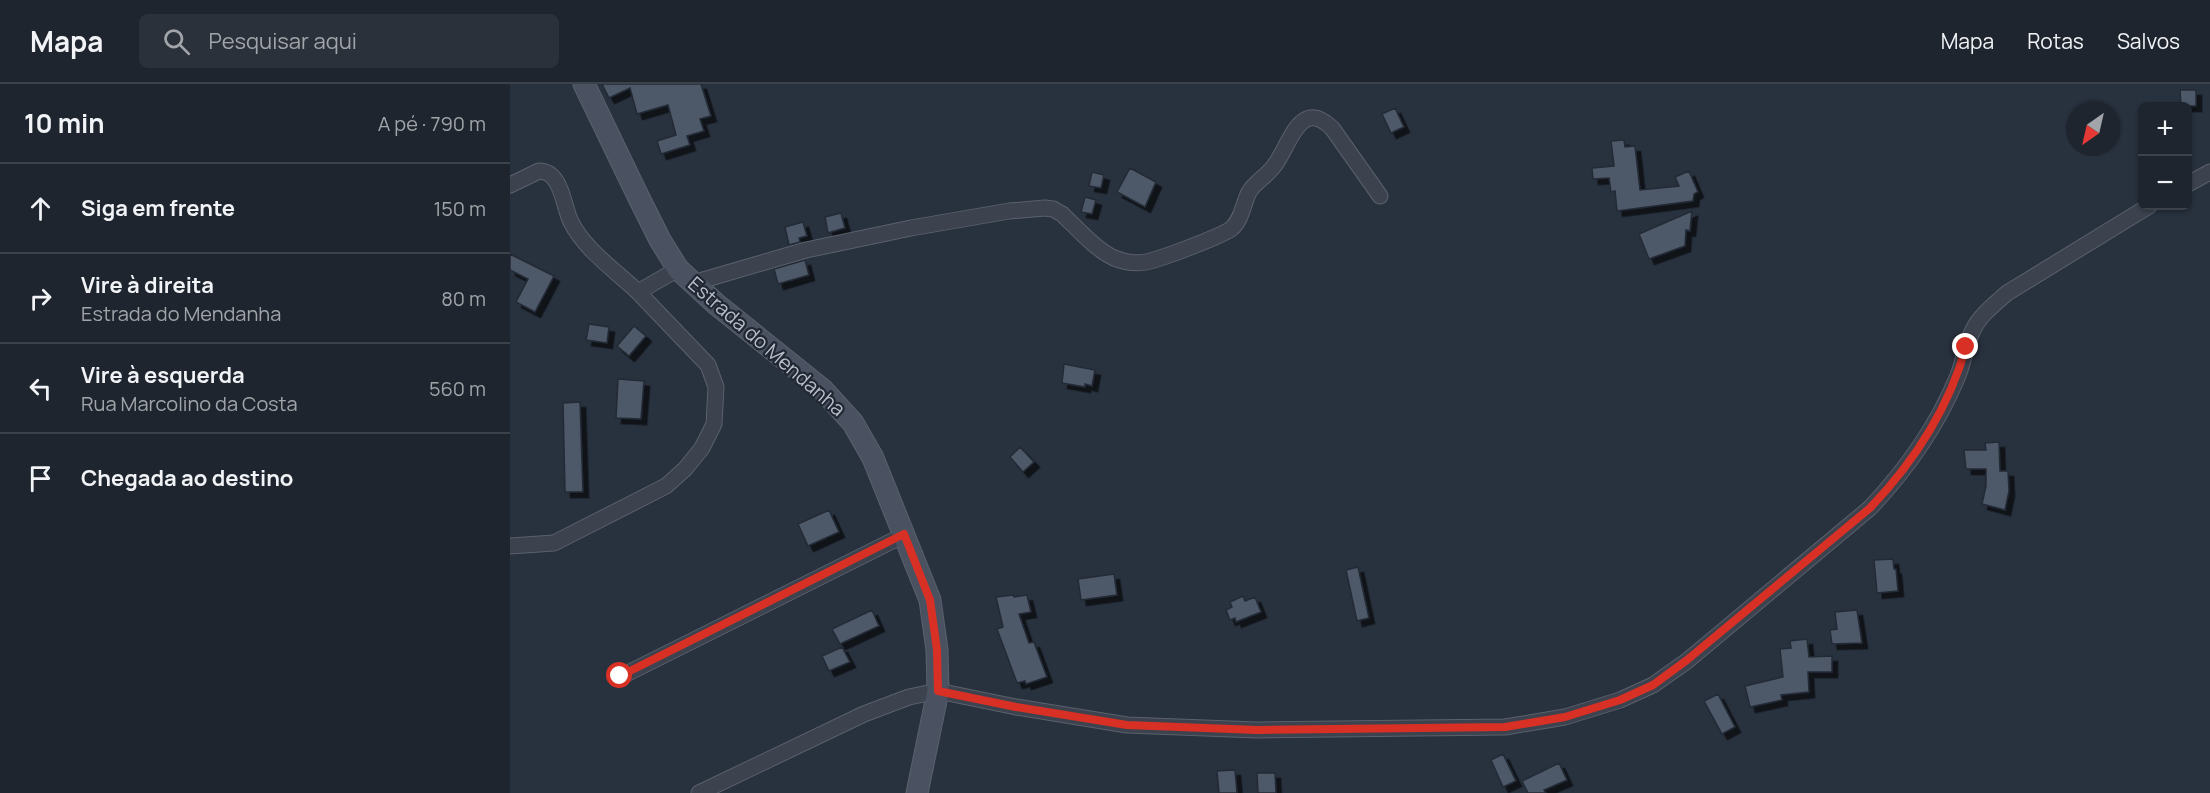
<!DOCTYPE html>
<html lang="pt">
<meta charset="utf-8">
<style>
:root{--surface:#1e252e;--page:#2b313a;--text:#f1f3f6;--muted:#a1a5aa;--line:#3c424a}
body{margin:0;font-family:Manrope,sans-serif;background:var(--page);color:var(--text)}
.controls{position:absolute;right:18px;top:18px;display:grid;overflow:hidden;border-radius:9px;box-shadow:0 2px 4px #0004}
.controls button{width:54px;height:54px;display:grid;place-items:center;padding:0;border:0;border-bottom:2px solid var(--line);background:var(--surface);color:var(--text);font:30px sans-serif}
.compass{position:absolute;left:1556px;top:18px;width:54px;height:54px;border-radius:50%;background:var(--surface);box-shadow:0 2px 4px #0004;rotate:214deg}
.stop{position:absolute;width:18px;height:18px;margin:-14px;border:4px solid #d93025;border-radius:50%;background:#fff}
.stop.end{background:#d93025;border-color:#fff;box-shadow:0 2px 6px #0008}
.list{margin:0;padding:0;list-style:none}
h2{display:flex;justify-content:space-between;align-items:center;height:78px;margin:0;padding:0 24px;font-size:26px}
h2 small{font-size:20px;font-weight:400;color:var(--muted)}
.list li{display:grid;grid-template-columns:39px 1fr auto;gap:18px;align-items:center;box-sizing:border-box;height:90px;padding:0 24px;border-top:2px solid var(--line)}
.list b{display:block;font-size:22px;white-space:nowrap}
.list p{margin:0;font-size:20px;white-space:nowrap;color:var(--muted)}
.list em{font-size:20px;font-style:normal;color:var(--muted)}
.icon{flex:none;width:33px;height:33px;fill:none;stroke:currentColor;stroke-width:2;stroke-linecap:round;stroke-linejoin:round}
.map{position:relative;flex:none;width:1700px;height:709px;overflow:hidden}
header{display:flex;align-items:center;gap:36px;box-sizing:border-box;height:84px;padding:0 30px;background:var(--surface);border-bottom:2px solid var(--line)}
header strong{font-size:28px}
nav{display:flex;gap:33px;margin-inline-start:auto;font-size:21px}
.search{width:420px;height:54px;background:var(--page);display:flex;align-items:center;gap:15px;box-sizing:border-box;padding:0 21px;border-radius:9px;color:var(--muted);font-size:22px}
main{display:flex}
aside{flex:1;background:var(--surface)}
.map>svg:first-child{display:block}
.building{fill:#4e5867;stroke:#232a36;stroke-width:1.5;filter:url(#shadow)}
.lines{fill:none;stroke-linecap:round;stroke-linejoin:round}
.minor-casing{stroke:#5a616c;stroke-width:17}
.secondary-casing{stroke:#5a616c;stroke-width:23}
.minor{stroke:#3c434f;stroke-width:15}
.secondary{stroke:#4a5261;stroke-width:21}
.route{stroke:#d93025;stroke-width:8}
.labels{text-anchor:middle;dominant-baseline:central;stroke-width:4.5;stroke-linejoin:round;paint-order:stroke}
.street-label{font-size:20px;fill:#b8bec9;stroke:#212834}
</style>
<header>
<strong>Mapa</strong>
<div class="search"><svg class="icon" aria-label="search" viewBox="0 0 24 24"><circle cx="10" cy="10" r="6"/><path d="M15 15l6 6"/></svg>Pesquisar aqui</div>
<nav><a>Mapa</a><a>Rotas</a><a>Salvos</a></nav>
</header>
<main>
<aside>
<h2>10 min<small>A pé · 790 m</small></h2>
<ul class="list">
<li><svg class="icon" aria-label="ahead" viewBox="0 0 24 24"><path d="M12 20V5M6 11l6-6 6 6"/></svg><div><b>Siga em frente</b></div><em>150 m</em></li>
<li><svg class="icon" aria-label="right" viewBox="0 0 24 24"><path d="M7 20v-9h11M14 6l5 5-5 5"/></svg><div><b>Vire à direita</b><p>Estrada do Mendanha</p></div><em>80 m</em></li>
<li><svg class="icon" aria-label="left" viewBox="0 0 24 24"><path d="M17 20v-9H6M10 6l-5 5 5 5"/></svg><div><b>Vire à esquerda</b><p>Rua Marcolino da Costa</p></div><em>560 m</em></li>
<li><svg class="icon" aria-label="arrive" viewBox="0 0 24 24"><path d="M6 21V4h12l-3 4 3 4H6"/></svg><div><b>Chegada ao destino</b></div></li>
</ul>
</aside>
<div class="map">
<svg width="1700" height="709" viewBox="0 0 1700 709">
<defs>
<filter id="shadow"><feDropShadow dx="5.5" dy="5.5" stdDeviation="0" flood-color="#0009"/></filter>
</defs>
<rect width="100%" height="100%" fill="#28313e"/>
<!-- building -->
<path class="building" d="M92,0H191L201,32L190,35L194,47L177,52L180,61L151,70L147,57L166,51L158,21L127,30L120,4L99,14Z
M1670,6H1686V22H1671Z
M885,24L894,43L881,49L872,30Z
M1114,56L1115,63L1125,62L1130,106L1169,102L1165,93L1179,87L1188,108L1184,110L1183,117L1107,127L1105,107L1101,108L1099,94L1083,95L1082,84L1104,82L1101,57Z
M620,84L646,98L635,123L607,108Z
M582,88L594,91L591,104L579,102Z
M575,113L586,116L582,130L571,128Z
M1182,127L1180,147L1176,146L1175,162L1139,175L1129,150Z
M331,129L335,144L318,149L315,133Z
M293,138L297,152L289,154L290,158L279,161L275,143Z
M0,170L44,192L25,228L6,218L18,195L0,186Z
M295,176L299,191L268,200L264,185Z
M79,240L99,243L97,259L76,256Z
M124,242L136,252L119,272L107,262Z
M554,280L585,286L582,302L575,300V303L552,299Z
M108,295L134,297L131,335L106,334Z
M70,318L73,408H55L53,319Z
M1489,358L1490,387H1498L1499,407L1495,426L1472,420L1476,402V385H1456L1454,366H1476L1475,359Z
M510,363L524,378L513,388L500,373Z
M319,426L329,448L298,462L288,440Z
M1383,475L1384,485H1386L1388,507L1367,509L1364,476Z
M848,483L859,534L847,537L836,486Z
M604,490L607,511L571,516L568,495Z
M503,511L504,513L517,511L521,528L509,530L519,559L524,558L537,593L516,600L515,597L507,599L487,545L493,543L486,513Z
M733,512L735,517L745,513L751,528L726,538L725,534L720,536L716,526L722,523L720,518Z
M362,526L369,542L330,560L322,545Z
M1347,526L1352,559L1322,560L1320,546L1327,545L1325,528Z
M1297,555L1299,573L1322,572V588H1298L1299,608L1271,611L1272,616L1240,623L1235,602L1273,593L1270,565L1281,564L1280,557Z
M332,563L340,578L319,587L312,572Z
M1208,610L1225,643L1212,650L1194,617Z
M993,670L1006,697L993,703L981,676Z
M1049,679L1057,696L1034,706L1036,709H1018L1012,697Z
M725,686L727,709H709L707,687Z
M747,689H765L766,709H748Z"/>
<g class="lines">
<defs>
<path id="minor" d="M1678,100L1700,88
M0,101L29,87C52,87 53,122 61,138C75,166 106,187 128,208L168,185
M183,199L296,166L401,144L499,127L535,124L543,125L552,130C567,144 585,165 604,174C614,178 625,180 636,178C651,175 709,153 721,145C732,136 733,120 739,108C745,98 757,92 764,82C779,64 789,12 822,44L870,112
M0,462L44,459L156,402L175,385L192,364L204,340L206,303L198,281L128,208
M110,593L394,451
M189,709L354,630L399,613L428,607L506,623L617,641L747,646L995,643L1055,633L1110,616L1143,601L1177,577L1360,424C1395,387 1427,342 1447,294C1454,279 1455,261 1463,246C1470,231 1485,220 1497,209L1639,122"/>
<path id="secondary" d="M74,0L127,110L150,156L168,185L206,220L313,306L343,339L363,374L420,516L427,566L428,607L407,709"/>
</defs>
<!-- minor casing -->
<use href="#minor" class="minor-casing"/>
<!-- secondary casing -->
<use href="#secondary" class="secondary-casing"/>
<!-- minor -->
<use href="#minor" class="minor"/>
<!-- secondary -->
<use href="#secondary" class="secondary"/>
</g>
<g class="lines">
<!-- route -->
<path class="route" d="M110,592L394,450L420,516L427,566L428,607L506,623L617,641L747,646L995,643L1055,633L1110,616L1143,601L1177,576L1360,424C1404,378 1439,323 1456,263"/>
</g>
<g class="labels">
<!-- street labels -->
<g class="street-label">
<text transform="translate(257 262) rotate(41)">Estrada do Mendanha</text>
</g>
</g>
</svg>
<div class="controls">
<button>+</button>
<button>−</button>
</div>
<svg class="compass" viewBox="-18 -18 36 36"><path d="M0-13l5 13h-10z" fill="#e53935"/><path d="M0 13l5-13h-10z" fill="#a1a5aa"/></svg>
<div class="stop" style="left:110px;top:592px"></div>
<div class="stop end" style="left:1456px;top:263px"></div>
</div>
</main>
